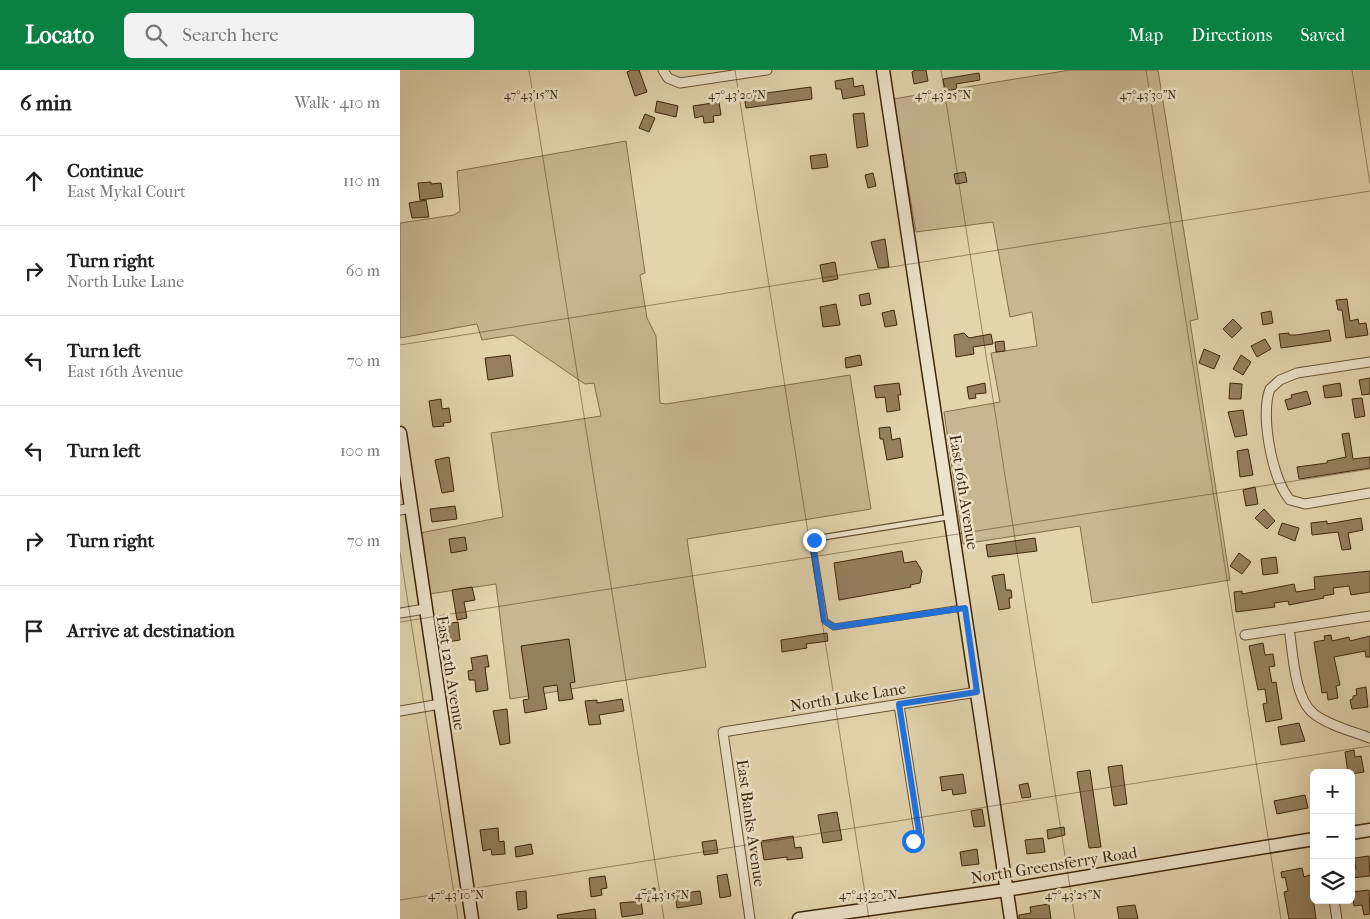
<!DOCTYPE html>
<meta charset="utf-8">
<style>
:root{--surface:#fff;--page:#f2f2f2;--text:#222;--muted:#767676;--line:#e0e0e0;--accent:#0b8043}
body{margin:0;font-family:"IM FELL French Canon",serif;background:var(--page);color:var(--text)}
.controls{position:absolute;right:15px;bottom:15px;display:grid;overflow:hidden;border-radius:8px;box-shadow:0 5px 20px #0002}
.controls button{width:45px;height:45px;display:grid;place-items:center;padding:0;border:0;border-bottom:1px solid var(--line);background:var(--surface);color:var(--text);font:25px sans-serif}
.stop{position:absolute;width:15px;height:15px;margin:-11px;border:4px solid #1a73e8;border-radius:50%;background:#fff}
.stop.end{background:#1a73e8;border-color:#fff;box-shadow:0 1px 5px #0008}
.list{margin:0;padding:0;list-style:none}
h2{display:flex;justify-content:space-between;align-items:center;height:65px;margin:0;padding:0 20px;font-size:21px}
h2 small{font-size:16px;font-weight:400;color:var(--muted)}
.list li{display:grid;grid-template-columns:32px 1fr auto;gap:15px;align-items:center;box-sizing:border-box;height:90px;padding:0 20px;border-top:1px solid var(--line)}
.list b{display:block;font-size:19px;white-space:nowrap}
.list p{margin:0;font-size:16px;white-space:nowrap;color:var(--muted)}
.list em{font-size:16px;font-style:normal;color:var(--muted)}
.icon{flex:none;width:28px;height:28px;fill:none;stroke:currentColor;stroke-width:2;stroke-linecap:round;stroke-linejoin:round}
.map{position:relative;flex:none;width:970px;height:849px;overflow:hidden}
header{display:flex;align-items:center;gap:30px;box-sizing:border-box;height:70px;padding:0 25px;background:var(--accent);color:#fff}
header strong{font-size:24px}
nav{display:flex;gap:28px;margin-inline-start:auto;font-size:18px}
.search{width:350px;height:45px;background:var(--page);display:flex;align-items:center;gap:12px;box-sizing:border-box;padding:0 18px;border-radius:8px;color:var(--muted);font-size:19px}
main{display:flex}
aside{flex:1;background:var(--surface)}
.map>svg:first-child{display:block}
.green{fill:#c6b691;stroke:#826e4e}
.building{fill:#94805f;stroke:#3f260a}
.lines{fill:none;stroke-linecap:round;stroke-linejoin:round}
.lane-casing{stroke:#685233;stroke-width:7}
.street-casing{stroke:#685233;stroke-width:11}
.secondary-casing{stroke:#3f260a;stroke-width:15}
.lane{stroke:#ece3ca;stroke-width:4.5}
.street{stroke:#ece3ca;stroke-width:9}
.secondary{stroke:#ece3ca;stroke-width:12}
.route{stroke:#1a73e8;stroke-width:6}
.ticks{fill:none;stroke:#3f260a;stroke-width:1;stroke-opacity:0.45}
.labels{text-anchor:middle;dominant-baseline:central;stroke-width:5;stroke-linejoin:round;paint-order:stroke}
.street-label{font-size:16px;fill:#3f260a;stroke:#ece3ca}
.ticks-label{font-size:12px;text-anchor:middle;fill:#3f260a;stroke:#ece3ca;stroke-width:5;stroke-linejoin:round;paint-order:stroke}
</style>
<header>
<strong>Locato</strong>
<div class="search"><svg class="icon" aria-label="search" viewBox="0 0 24 24"><circle cx="10" cy="10" r="6"/><path d="M15 15l6 6"/></svg>Search here</div>
<nav><a>Map</a><a>Directions</a><a>Saved</a></nav>
</header>
<main>
<aside>
<h2>6 min<small>Walk · 410 m</small></h2>
<ul class="list">
<li><svg class="icon" aria-label="ahead" viewBox="0 0 24 24"><path d="M12 20V5M6 11l6-6 6 6"/></svg><div><b>Continue</b><p>East Mykal Court</p></div><em>110 m</em></li>
<li><svg class="icon" aria-label="right" viewBox="0 0 24 24"><path d="M7 20v-9h11M14 6l5 5-5 5"/></svg><div><b>Turn right</b><p>North Luke Lane</p></div><em>60 m</em></li>
<li><svg class="icon" aria-label="left" viewBox="0 0 24 24"><path d="M17 20v-9H6M10 6l-5 5 5 5"/></svg><div><b>Turn left</b><p>East 16th Avenue</p></div><em>70 m</em></li>
<li><svg class="icon" aria-label="left" viewBox="0 0 24 24"><path d="M17 20v-9H6M10 6l-5 5 5 5"/></svg><div><b>Turn left</b></div><em>100 m</em></li>
<li><svg class="icon" aria-label="right" viewBox="0 0 24 24"><path d="M7 20v-9h11M14 6l5 5-5 5"/></svg><div><b>Turn right</b></div><em>70 m</em></li>
<li><svg class="icon" aria-label="arrive" viewBox="0 0 24 24"><path d="M6 21V4h12l-3 4 3 4H6"/></svg><div><b>Arrive at destination</b></div></li>
</ul>
</aside>
<div class="map">
<svg width="970" height="849" viewBox="0 0 970 849">
<rect width="100%" height="100%" fill="#e2d4ad"/>
<filter id="stains"><feTurbulence type="fractalNoise" baseFrequency=".004" numOctaves="4"/><feColorMatrix values="0 0 0 0 .2 0 0 0 0 .09 0 0 0 0 .02 0 0 0 .5 -.17"/></filter>
<radialGradient id="worn" r=".72"><stop offset=".6" stop-color="#630" stop-opacity="0"/><stop offset="1" stop-color="#630" stop-opacity=".3"/></radialGradient>
<!-- green -->
<path class="green" d="M670,0H758L798,249L790,251L830,510L692,533L680,456L563,474L544,342L600,332L591,283L637,276L632,242L610,247L593,152L516,162L493,29Z
M226,71L245,203L240,205L247,248L256,266L260,333L266,334L450,305L471,439L287,469L306,597L110,629L96,514L29,524L20,463L103,447L91,363L201,346L194,313L185,314L113,265L82,270L77,254L0,268V153L54,145L60,141L57,101Z"/>
<!-- building -->
<path class="building" d="M231,0H239L247,22L235,26L227,2Z
M515,0H526L528,11L514,14L512,2Z
M579,3L580,10L556,14L557,19L545,21L543,9Z
M453,8L454,17L463,15L465,25L443,29L441,19H436L435,11Z
M411,17L412,29L346,38L344,26Z
M257,31L278,36L276,47L255,42Z
M319,32L321,45L313,46L314,52L304,53L303,46L295,48L293,36Z
M464,43L468,76L457,78L453,44Z
M245,44L255,48L249,62L239,58Z
M426,84L428,97L412,99L410,86Z
M565,102L567,112L556,114L554,104Z
M473,103L476,116L468,118L465,105Z
M31,112V114L41,113L43,127L20,130L18,113Z
M26,130L29,147L12,148L9,133Z
M485,169L489,197L478,198L471,172Z
M435,192L438,209L423,212L420,195Z
M469,223L471,234L461,236L459,225Z
M947,229L950,251L958,249L959,254L966,253L968,265L946,268L942,240H938L936,230Z
M436,234L440,255L423,257L420,237Z
M494,240L497,255L485,257L482,243Z
M871,241L873,253L863,255L861,243Z
M833,249L842,258L832,268L823,259Z
M929,260L931,271L881,278L879,264L889,263V265H896Z
M564,263L569,268L591,264L593,274L573,277L574,284L556,287L554,265Z
M865,269L871,279L857,287L851,276Z
M604,271L605,281L596,282L595,272Z
M804,279L820,286L814,299L799,293Z
M110,285L113,306L88,310L85,288Z
M460,285L462,295L446,298L445,288Z
M841,285L851,292L843,305L833,299Z
M970,308V324L962,325L959,310Z
M499,313L501,325H498L500,340L487,342L485,327L476,328L474,316Z
M585,313L586,323L575,324L576,328L569,329L567,317Z
M830,313L842,314L841,329H829Z
M940,313L942,326L925,328L923,316Z
M907,321L911,334L888,340L885,330L892,328L891,325Z
M962,328L965,346L955,348L952,329Z
M41,329L42,339L49,338L51,352L43,353L44,356L33,357L29,331Z
M843,340L847,365L835,367L828,342Z
M490,357L492,370L500,368L503,387L487,390L483,369H480L479,358Z
M949,363L953,389L970,387V398L899,409L897,397L927,393V391L946,387L942,364Z
M848,379L853,405L840,407L837,381Z
M49,387L54,421L42,423L35,390Z
M855,417L858,434L846,436L843,420Z
M55,436L57,449L32,452L30,439Z
M864,439L875,451L867,459L855,448Z
M961,448L963,460L948,463L951,479L942,480L938,462L912,465L911,453L927,451V454Z
M882,453L899,458L895,471L878,464Z
M65,467L67,480L51,483L49,469Z
M635,468L637,481L588,487L586,475Z
M502,481L504,493L516,491L522,501L520,513L510,515L511,517L439,530L434,493Z
M839,483L851,492L842,504L830,496Z
M876,487L878,503L863,505L861,489Z
M970,501V522L951,525L949,516L933,518L934,524L923,526L924,528L889,535L888,531L874,533L875,537L836,542L834,522L842,521V524L894,514L896,522L915,519L914,507Z
M604,504L606,520H611L612,528H609L610,538L599,540L592,506Z
M72,517L75,530L64,532L67,548L57,550L52,520Z
M58,552L60,570L47,572L45,554Z
M427,563L428,571L406,574L407,578L382,582L381,570Z
M931,565L932,571L949,567L950,571L970,566V587H966L965,581L934,587L940,615L936,616L938,628L928,630L927,622L922,623L914,572L925,570L924,566Z
M169,569L175,612L170,613L173,629L159,631L157,615L143,617L147,639L125,643L123,630L129,629L121,576Z
M863,573L865,585L873,584L875,596L869,597L872,613L876,612L882,649L866,652L863,634L867,633L865,619L858,620L849,576Z
M87,585L89,597H85L88,620L76,622L75,610H69L68,601L73,600L71,588Z
M966,617L968,637L952,639L950,630L953,629V626L957,625L956,619Z
M222,629L224,641L199,645L201,654L189,655L185,631L197,630V633Z
M107,639L110,673L100,675L93,641Z
M899,653L905,671L881,675L878,657Z
M954,680L955,687L961,686L964,702L951,704L948,703L945,682Z
M722,695L727,734L714,736L708,697Z
M690,700L701,777L689,778L677,702Z
M563,704L566,723L553,725L552,719L542,721L540,707Z
M628,713L631,727L622,728L619,715Z
M905,725L908,738L877,744L874,731Z
M582,739L585,756L574,757L571,741Z
M437,742L442,770L423,773L418,745Z
M664,757L665,765L648,769L647,760Z
M98,758L99,772L104,771L105,784L92,785L91,779L83,781L80,760Z
M393,766L395,778L401,777L403,788L387,790V787L364,790L361,771Z
M643,768L645,782L627,784L625,770Z
M316,770L318,783L304,785L302,772Z
M131,774L133,784L116,787L115,777Z
M577,779L579,794L562,796L560,782Z
M969,786L970,806L951,808V800L956,799L954,788Z
M902,798L904,807L910,805L916,849H889L884,822L888,821L885,807L882,808L881,802Z
M327,804L331,826L320,828L317,806Z
M205,806L207,818L201,819L202,825L191,827L189,808Z
M255,818L256,830L243,832L241,820Z
M969,820L970,844L964,845L962,835L954,836L952,822Z
M126,821L127,838L118,840L116,822Z
M300,821L302,834L277,838L275,824Z
M241,831L243,844L222,847L220,833Z
M649,834L651,849H619V845L631,843L630,837Z
M735,835L738,849H719L717,837Z
M195,839L196,849H158L157,845Z"/>
<g class="lines">
<defs>
<path id="lane" d="M549,447L419,468L414,470L413,477L425,551L434,557L562,538"/>
<path id="street" d="M263,0L268,8L280,13L367,0
M970,292L897,303L880,310L870,319C860,345 872,409 890,430L905,434L970,423
M0,440L10,438
M0,543L25,539
M889,558C893,582 894,627 913,643C925,654 954,662 970,668
M845,565L970,546
M499,635L519,762L513,771
M0,641L40,634
M934,830L937,849
M350,849L323,662L577,622"/>
<path id="secondary" d="M483,0L611,849
M0,363L72,849
M951,763L970,760
M399,849L606,820L914,769"/>
</defs>
<!-- lane casing -->
<use href="#lane" class="lane-casing"/>
<!-- street casing -->
<use href="#street" class="street-casing"/>
<!-- secondary casing -->
<use href="#secondary" class="secondary-casing"/>
<!-- lane -->
<use href="#lane" class="lane"/>
<!-- street -->
<use href="#street" class="street"/>
<!-- secondary -->
<use href="#secondary" class="secondary"/>
</g>
<g class="lines">
<!-- route -->
<path class="route" d="M414,470L413,477L424,551L434,557L565,538L577,622L499,634L519,762L513,771"/>
</g>
<!-- ticks -->
<path class="ticks" d="M129,0L264,849M335,0L469,849M541,0L675,849M746,0L881,849M952,0L970,114M0,275L970,121M0,482L58,849M0,552L970,399M0,830L970,676"/>
<g class="labels">
<!-- street labels -->
<g class="street-label">
<text transform="translate(564 422) rotate(81)">East 16th Avenue</text>
<text transform="translate(51 603) rotate(81)">East 12th Avenue</text>
<text transform="translate(448 627) rotate(-9)">North Luke Lane</text>
<text transform="translate(351 753) rotate(82)">East Banks Avenue</text>
<text transform="translate(654 795) rotate(-9)">North Greensferry Road</text>
</g>
</g>
<g class="ticks-label">
<text x="131" y="29">47°43'15"N</text>
<text x="337" y="29">47°43'20"N</text>
<text x="543" y="29">47°43'25"N</text>
<text x="748" y="29">47°43'30"N</text>
<text x="56" y="829">47°43'10"N</text>
<text x="262" y="829">47°43'15"N</text>
<text x="468" y="829">47°43'20"N</text>
<text x="673" y="829">47°43'25"N</text>
</g>
<rect width="100%" height="100%" filter="url(#stains)"/>
<rect width="100%" height="100%" fill="url(#worn)"/>
</svg>
<div class="controls">
<button>+</button>
<button>−</button>
<button><svg class="icon" aria-label="layers" viewBox="0 0 24 24"><path d="M12 4l9 5-9 5-9-5zM3 14l9 5 9-5"/></svg></button>
</div>
<div class="stop" style="left:513px;top:771px"></div>
<div class="stop end" style="left:414px;top:470px"></div>
</div>
</main>
